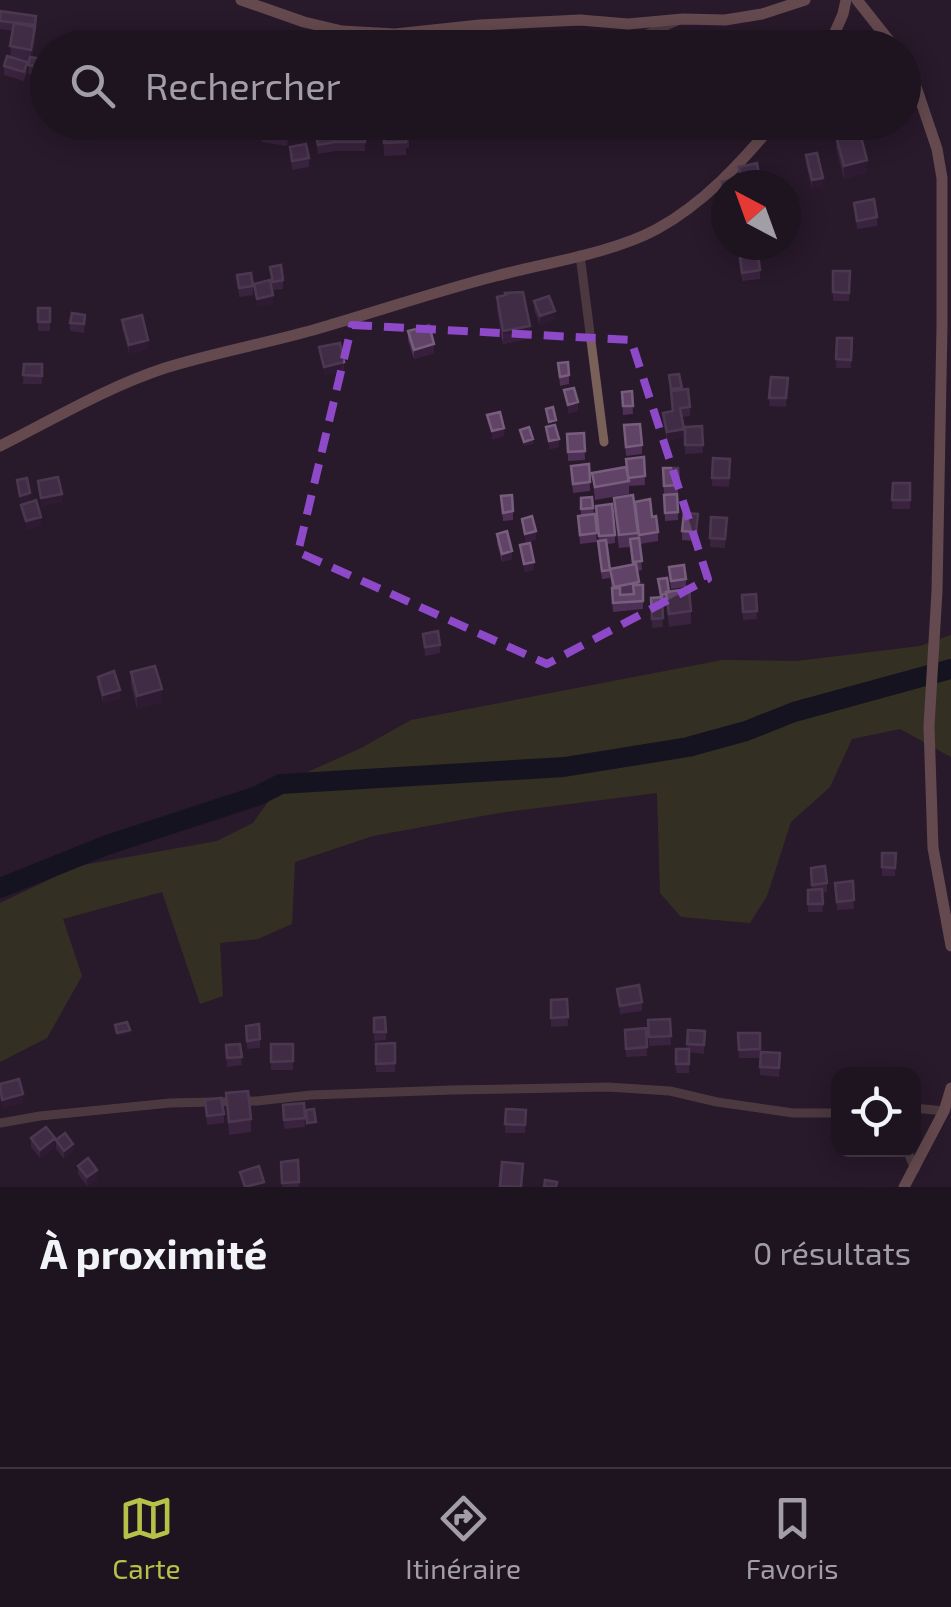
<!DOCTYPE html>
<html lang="fr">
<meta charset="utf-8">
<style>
:root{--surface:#1e1420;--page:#2b212d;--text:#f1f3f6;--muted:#a19ea5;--line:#3c333e;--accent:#b6c148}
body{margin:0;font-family:"Exo 2",sans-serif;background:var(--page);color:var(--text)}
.controls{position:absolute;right:30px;bottom:30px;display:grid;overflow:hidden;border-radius:20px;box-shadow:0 5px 25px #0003}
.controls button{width:90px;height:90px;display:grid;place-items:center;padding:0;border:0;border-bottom:2px solid var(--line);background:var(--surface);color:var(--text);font:50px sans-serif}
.compass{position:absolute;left:711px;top:170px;width:90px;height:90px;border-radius:50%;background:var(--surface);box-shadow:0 5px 25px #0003;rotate:319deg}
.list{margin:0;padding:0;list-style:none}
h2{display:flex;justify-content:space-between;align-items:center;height:130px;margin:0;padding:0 40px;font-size:42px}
h2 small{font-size:32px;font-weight:400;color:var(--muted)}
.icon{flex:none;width:55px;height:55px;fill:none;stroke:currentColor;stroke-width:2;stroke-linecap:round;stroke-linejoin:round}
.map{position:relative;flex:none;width:951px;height:1187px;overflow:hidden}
.search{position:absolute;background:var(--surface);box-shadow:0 5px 25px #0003;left:30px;right:30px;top:30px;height:110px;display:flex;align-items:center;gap:25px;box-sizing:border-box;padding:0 35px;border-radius:55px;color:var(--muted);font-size:38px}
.sheet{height:280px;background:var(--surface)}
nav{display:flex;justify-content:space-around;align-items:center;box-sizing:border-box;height:140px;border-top:2px solid var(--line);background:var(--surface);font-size:28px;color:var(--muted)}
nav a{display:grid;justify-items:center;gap:5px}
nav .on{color:var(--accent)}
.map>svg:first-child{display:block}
.green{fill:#434b19}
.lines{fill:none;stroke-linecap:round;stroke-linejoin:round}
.river{stroke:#000d12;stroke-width:20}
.street{stroke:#796058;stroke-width:9}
.secondary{stroke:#ad8378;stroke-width:11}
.wall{fill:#4e2f55}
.shaded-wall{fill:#371e3d}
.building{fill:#604367;stroke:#775e7d;stroke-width:2.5}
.marked{fill:none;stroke:#8d49c7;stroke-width:8;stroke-dasharray:20 12;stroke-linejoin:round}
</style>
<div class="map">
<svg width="951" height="1187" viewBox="0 0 951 1187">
<rect width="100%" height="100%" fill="#281a2b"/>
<!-- green -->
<path class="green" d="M951,635V757L900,729L852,739L830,787L791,822L767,896L750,923L681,917L660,893L657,793L499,813L373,836L295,862L292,924L258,939L220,943L223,996L200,1004L162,892L63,919L82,976L47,1038L0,1062V903L78,866L217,841L253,823L281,784L361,748L411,720L722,660L797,661L920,646Z"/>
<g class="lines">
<!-- river -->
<path class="river" d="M0,888L107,845L257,796L281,784L564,767L688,747L746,731L794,712L951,669"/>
<!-- street -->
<path class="street" d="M198,36L338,43L415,44L465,40L480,25
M615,48L677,21
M580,255L604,442
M914,1108L944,1111
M0,1123L40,1116L170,1103L257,1101L311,1095L452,1090L608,1087L670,1091L717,1102L793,1113H838
M907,1150L915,1169"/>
<!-- secondary -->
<path class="secondary" d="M241,0L304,22L342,31L395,34L480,25L580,20L628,24L683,19L725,20L762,14L805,0
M857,0L895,48
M828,48L843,14L846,0
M904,59L909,66L937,149L942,178V326L937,591L929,726L933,848L951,946
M0,446C54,419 107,387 165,368C216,352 269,343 320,328C379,311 437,291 496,276C545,263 613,253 657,229C703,204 742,162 775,122
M904,1187L944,1111L951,1088"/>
</g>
<!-- wall -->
<path class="wall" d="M0,11L36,16L35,40L32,57L48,60V77L28,74L29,63L27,62V71L24,81L4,75V66L10,57L13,31L0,29V38Z
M174,122H187V129H174Z
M193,122H217V130H193Z
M291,122L287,146L262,142V129Z
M383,122L409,135V148H406V155L384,156Z
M365,129V151H335L318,154L315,131Z
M836,136L867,172L844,179L836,148Z
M290,147L309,158V167L292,170Z
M806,155L823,186L812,189L806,164Z
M739,167L760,185L726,216L722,195V182L739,178Z
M854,203L877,217V226L857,229Z
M740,258L760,270V279L742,281Z
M270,267L283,280V289L273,290Z
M833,271H850L849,301H833Z
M237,275L253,286V295L239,297Z
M497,297L530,338L503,344L497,310Z
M534,301L555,319L540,325L534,310Z
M38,308H50V331H38Z
M122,320L148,349L129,353L122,328Z
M70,323H85L84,333L70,331Z
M408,331L434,353L414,359L408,340Z
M837,338H852L851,368H836Z
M558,363L569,375V384L560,386Z
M24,364H42V384H23Z
M679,374L682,390L690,407V416L682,417L684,437L667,441L663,422V413L672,411L669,375Z
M771,377L788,378L786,407L769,406Z
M632,391L633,414L623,415L622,392Z
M624,425L642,445V454L626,456Z
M702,426L703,453L685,454V427Z
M584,433L585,460L568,461L567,434Z
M644,457L645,485L629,486V494L595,500L592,473L626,467Z
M713,458L730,459L729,487L712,486Z
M571,466L590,482V491L573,493Z
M663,468H678V520L665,521Z
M893,483H910V509H892Z
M501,496L513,511V520L503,521Z
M592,497L597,542L580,544L578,516H581V498Z
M614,498L635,510L652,517L658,532V541L640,544L642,570L637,571L639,585H643V609L613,612L610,569L632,565L630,547L619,548L614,511Z
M596,506L615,535V543L607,544L610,578L602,579L598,549L599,541Z
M711,517L727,518L725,548L710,547Z
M698,523L696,541L682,540V531Z
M497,534L512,559L502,562L497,543Z
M669,567L686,579V587L671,589Z
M658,579L669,592L691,611V624L669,627L666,603L662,604L663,627L652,628L651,598L660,597Z
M756,594L757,619L743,620L742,595Z
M423,634L440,645V653L425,656Z
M131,672L162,702L137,709L131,685Z
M98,677L120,698L103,703L98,685Z
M882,853H896L895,876H882Z
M811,868L827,883V892L822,893L823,912H808V890H812Z
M853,881L854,909L837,910L835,883Z
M617,989L642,1002V1011L620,1014Z
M567,999L568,1026L551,1027V1000Z
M385,1017L386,1040L374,1041V1018Z
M670,1019L671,1045L649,1046L648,1020Z
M246,1026L260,1039V1048L247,1049Z
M646,1028L647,1056L626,1057L625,1030Z
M688,1030L705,1031L704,1054L689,1052V1073H676V1049H687Z
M738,1033H760V1058H739Z
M240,1044L242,1065L227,1067L226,1045Z
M271,1044H293V1070H271Z
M376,1044L395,1063V1072H376Z
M780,1053L779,1077L760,1075V1067Z
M226,1093L251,1119V1132L229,1135Z
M205,1100L224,1114V1123L207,1125Z
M304,1103L305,1127L284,1129L283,1105Z
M506,1109L526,1110L525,1133H505Z
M31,1138L55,1147L40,1158L31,1147Z
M56,1140L73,1152L64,1159L56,1149Z
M298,1160L299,1187H282L281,1162Z
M78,1166L97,1179L87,1186L78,1174Z"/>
<!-- shaded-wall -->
<path class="shaded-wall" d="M36,16L35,40L31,63V50Z
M852,122H861V124L852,128Z
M867,160V172L844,179V166Z
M823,178V186L812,189V180Z
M760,179V185H744V182Z
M273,295V304L257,307V299Z
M555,311V319L540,325V316Z
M530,326V338L503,344V331Z
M148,340V349L129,353V345Z
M434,344V353L414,359V350Z
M344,362V371L324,376V367Z
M578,402V411L568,414V405Z
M504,428V436L492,440V431Z
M684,429V437L667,441V432Z
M533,439V444L524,446V442Z
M559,439V447L549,450V441Z
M30,493V502L20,504V496Z
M62,494V502L41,507V498Z
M41,517V526L26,530V521Z
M536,531V540L525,543V534Z
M512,551V559L502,562V554Z
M534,562V570L524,573V564Z
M162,689V702L137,709V696Z
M120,690V698L103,703V695Z
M130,1030V1034L117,1037V1033Z
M23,1094V1103L2,1108V1100Z
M55,1138V1147L40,1158V1150Z
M73,1144V1152L64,1159V1151Z
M97,1170V1179L87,1186V1177Z"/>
<!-- building -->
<path class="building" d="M0,11L36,16L35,25L0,21Z
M14,23L35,27L31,50L10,46Z
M672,33L679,48H650L648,44Z
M163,41H187L186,45L195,46V48H162Z
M7,56L27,62L24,72L4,66Z
M30,57L48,60V69L28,65Z
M263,122H289L287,133L262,129Z
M342,122H349V130L365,129V142H335L318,145L315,131L332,128L334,133L333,123Z
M384,122H409V135H406V142L384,143Z
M859,129L867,160L844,166L836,136Z
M306,144L309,158L292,161L290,147Z
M817,153L823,178L812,180L806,155Z
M757,163L760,179L744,182V185H726V203L722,182L741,178L739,167Z
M874,199L877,217L857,221L854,203Z
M758,255L760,270L742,273L740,258Z
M281,265L283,280L273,282L270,267Z
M833,271H850L849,293L833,292Z
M251,273L253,286L239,288L237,275Z
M270,280L273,295L257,299L254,284Z
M523,292L530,326L503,331L497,297L506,295L505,293Z
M549,296L555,311L540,316L534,301Z
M38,308H50V322H38Z
M72,313L85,315L84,324L70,323Z
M142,315L148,340L129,345L122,320Z
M429,325L434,344L414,350L408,331Z
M837,338H852L851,360L836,359Z
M340,343L344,362L324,367L319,347Z
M568,362L569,375L560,377L558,363Z
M24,364H42V376L23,375Z
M679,374L682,388L671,389L669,375Z
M771,377L788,378L786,398H769Z
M574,388L578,402L568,405L564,390Z
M688,389L690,407L680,408L684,429L667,432L663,413L673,411L671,391Z
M632,391L633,406H623L622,392Z
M553,407L556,420L549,422L546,409Z
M500,412L504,428L492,431L487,415Z
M640,424L642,445L626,447L624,425Z
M555,425L559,439L549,441L546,427Z
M702,426L703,445H685V427Z
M529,427L533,439L524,442L520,430Z
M584,433L585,451L568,452L567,434Z
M644,457L645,476L628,478L626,459Z
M713,458L730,459L729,478H712Z
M589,464L590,482L573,484L571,466Z
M626,467L629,481L595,487L592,473Z
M663,468H678L679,485L664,486Z
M58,477L62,494L41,498L38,481Z
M27,478L30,493L20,496L17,480Z
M893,483H910V500H892Z
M677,494L678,512L665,513L664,495Z
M512,495L513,511L503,513L501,496Z
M633,495L638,533L619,535L614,498Z
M592,497L593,508L581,509V498Z
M650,499L652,517L656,516L658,532L639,535L635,502Z
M36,500L41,517L26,521L21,505Z
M612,504L615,535L599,536L596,506Z
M684,513L698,514L696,532L682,531Z
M595,514L597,533L580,535L578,516Z
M532,516L536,531L525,534L522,519Z
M711,517L727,518L725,539L710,538Z
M507,531L512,551L502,554L497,534Z
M639,538L642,561L633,562L630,539Z
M606,540L610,570L602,571L598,541Z
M530,543L534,562L524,564L520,545Z
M636,564L639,582L614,587L610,569Z
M684,565L686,579L671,581L669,567Z
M667,578L669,592H666V594L661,595L658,579Z
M633,585H643V601L613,603L612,588H620V595L634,594Z
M689,589L691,611L669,614L666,592Z
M756,594L757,611L743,612L742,595Z
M662,597L663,618L652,619L651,598Z
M438,631L440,645L425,647L423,634Z
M155,666L162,689L137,696L131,672Z
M114,671L120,690L103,695L98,677Z
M882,853H896L895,868L882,867Z
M825,866L827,883L812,885L811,868Z
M853,881L854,900L837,902L835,883Z
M822,889L823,904H808V890Z
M639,985L642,1002L620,1006L617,989Z
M567,999L568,1017L551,1018V1000Z
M385,1017L386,1032H374V1018Z
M670,1019L671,1036L649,1037L648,1020Z
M127,1022L130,1030L117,1033L115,1025Z
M259,1024L260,1039L247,1041L246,1026Z
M646,1028L647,1047L626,1049L625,1030Z
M688,1030L705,1031L704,1045L687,1044Z
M738,1033H760V1049L739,1050Z
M395,1043V1063L376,1064V1044Z
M240,1044L242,1057L227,1058L226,1045Z
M271,1044H293V1061L271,1062Z
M676,1049H689V1064H676Z
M761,1052L780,1053L779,1068L760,1067Z
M19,1079L23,1094L2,1100L0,1084Z
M248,1091L251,1119L229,1122L226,1093Z
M221,1098L224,1114L207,1116L205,1100Z
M304,1103L305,1118L284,1120L283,1105Z
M314,1109L316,1122L307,1123L306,1110Z
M506,1109L526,1110L525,1125L505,1124Z
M46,1127L55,1138L40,1150L31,1138Z
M65,1133L73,1144L64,1151L56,1140Z
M88,1158L97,1170L87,1177L78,1166Z
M298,1160L299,1182L282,1183L281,1162Z
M502,1162L523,1164L521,1187L500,1186Z
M259,1166L264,1182L245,1187L240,1172Z
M545,1180L557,1182L556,1187H544Z"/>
<!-- marked area -->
<path d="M0 0H951V1187H0ZM352,325L631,340L708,579L547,664L298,552Z" fill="#281a2b" fill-opacity=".55" fill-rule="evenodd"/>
<path class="marked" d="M352,325L631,340L708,579L547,664L298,552Z"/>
</svg>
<div class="controls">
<button><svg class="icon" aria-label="locate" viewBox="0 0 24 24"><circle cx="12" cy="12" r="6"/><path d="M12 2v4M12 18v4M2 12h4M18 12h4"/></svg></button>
</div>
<svg class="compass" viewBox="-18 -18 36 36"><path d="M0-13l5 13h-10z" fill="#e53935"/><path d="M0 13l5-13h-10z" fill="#a19ea5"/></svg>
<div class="search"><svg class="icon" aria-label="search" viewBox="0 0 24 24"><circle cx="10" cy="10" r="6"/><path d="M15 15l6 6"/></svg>Rechercher</div>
</div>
<section class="sheet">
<h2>À proximité<small>0 résultats</small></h2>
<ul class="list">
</ul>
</section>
<nav>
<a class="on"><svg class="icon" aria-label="map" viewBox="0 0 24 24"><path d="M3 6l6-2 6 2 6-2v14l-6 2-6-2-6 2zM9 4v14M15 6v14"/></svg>Carte</a>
<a><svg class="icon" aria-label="directions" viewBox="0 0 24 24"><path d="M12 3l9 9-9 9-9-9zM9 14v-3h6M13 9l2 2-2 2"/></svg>Itinéraire</a>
<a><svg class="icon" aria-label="saved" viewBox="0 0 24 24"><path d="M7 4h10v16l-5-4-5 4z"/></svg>Favoris</a>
</nav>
